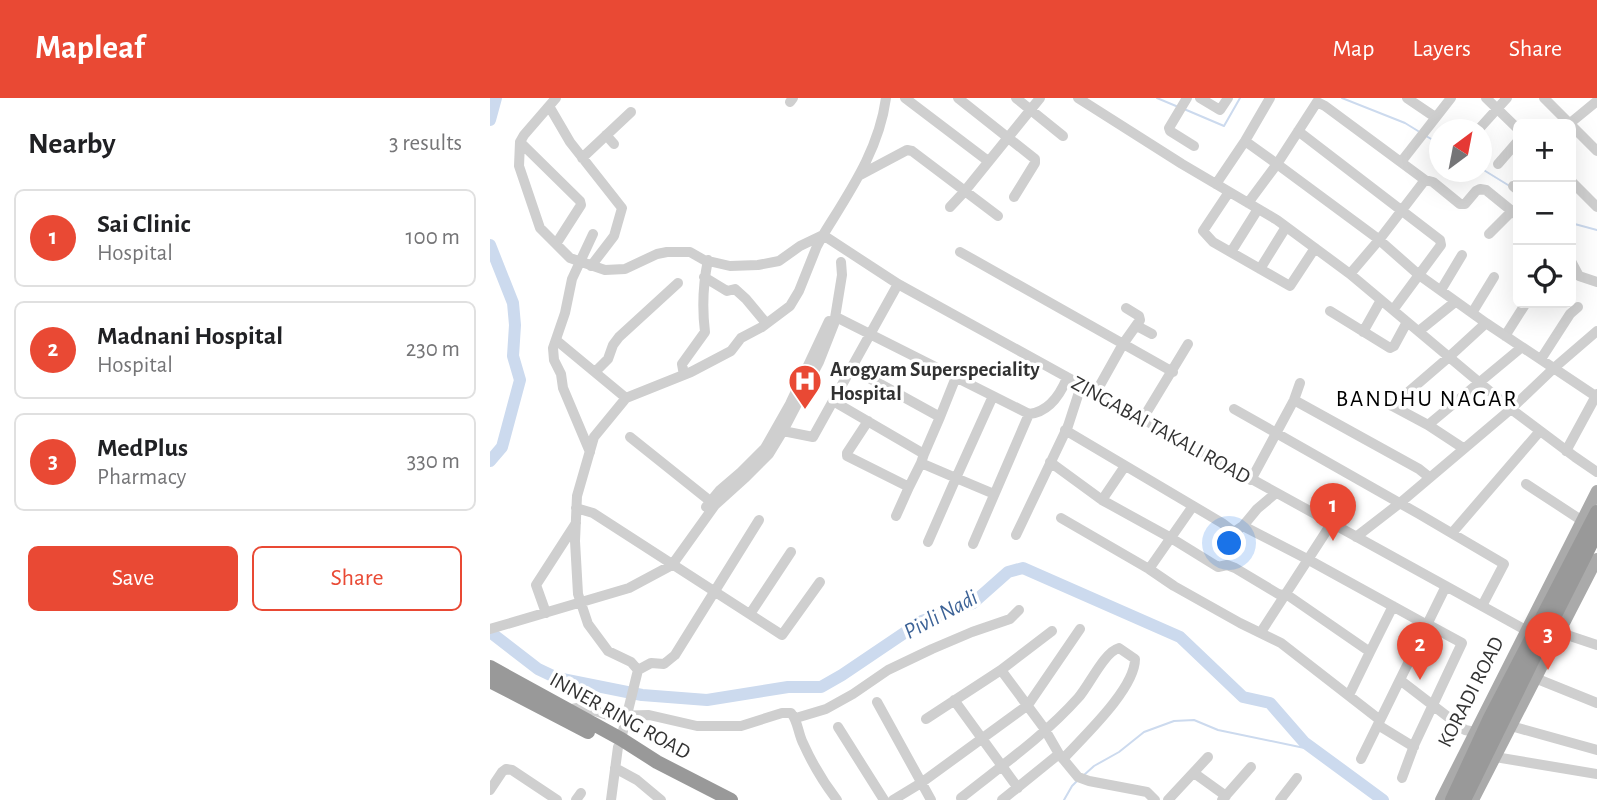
<!DOCTYPE html>
<meta charset="utf-8">
<style>
:root{--surface:#fff;--page:#f2f2f2;--text:#202124;--muted:#757577;--line:#e0e0e0;--accent:#e94934}
body{margin:0;font-family:"Alegreya Sans",sans-serif;background:var(--page);color:var(--text)}
.controls{position:absolute;right:21px;top:21px;display:grid;overflow:hidden;border-radius:10px;box-shadow:0 7px 28px #0002}
.controls button{width:63px;height:63px;display:grid;place-items:center;padding:0;border:0;border-bottom:2px solid var(--line);background:var(--surface);color:var(--text);font:35px sans-serif}
.compass{position:absolute;left:939px;top:21px;width:63px;height:63px;border-radius:50%;background:var(--surface);box-shadow:0 7px 28px #0002;rotate:32deg}
.you{position:absolute;left:740px;top:446px;width:24px;height:24px;margin:-18px;border:5px solid #fff;border-radius:50%;background:#1a73e8;box-shadow:0 0 0 10px #1a73e833}
.badge{display:grid;place-items:center;width:46px;height:46px;border-radius:50%;background:var(--accent);color:#fff;font-size:23px;font-weight:700}
.pin{position:absolute;translate:-50% -58px;filter:drop-shadow(0 2px 4px #0008)}
.pin::after{content:'';position:absolute;top:37px;width:24px;height:21px;background:inherit;clip-path:polygon(0 0,100% 0,50% 100%)}
.list{margin:0;padding:0;list-style:none}
h2{display:flex;justify-content:space-between;align-items:center;height:91px;margin:0;padding:0 28px;font-size:30px}
h2 small{font-size:23px;font-weight:400;color:var(--muted)}
.list li{display:grid;grid-template-columns:46px 1fr auto;gap:21px;align-items:center;box-sizing:border-box;height:98px;margin:0 14px 14px;padding:0 14px;border:2px solid var(--line);border-radius:10px}
.list b{display:block;font-size:26px;white-space:nowrap}
.list p{margin:0;font-size:23px;white-space:nowrap;color:var(--muted)}
.list em{font-size:23px;font-style:normal;color:var(--muted)}
.actions{display:flex;gap:14px;padding:21px 28px}
.actions a{flex:1;padding:16px 0;border:2px solid var(--accent);border-radius:10px;text-align:center;font-size:24px;color:var(--accent)}
.actions .main{background:var(--accent);color:#fff}
.icon{flex:none;width:38px;height:38px;fill:none;stroke:currentColor;stroke-width:2;stroke-linecap:round;stroke-linejoin:round}
.map{position:relative;flex:none;width:1107px;height:702px;overflow:hidden}
header{display:flex;align-items:center;gap:42px;box-sizing:border-box;height:98px;padding:0 35px;background:var(--accent);color:#fff}
header strong{font-size:33px}
nav{display:flex;gap:38px;margin-inline-start:auto;font-size:24px}
main{display:flex}
aside{flex:1;background:var(--surface)}
.map>svg:first-child{display:block}
.lines{fill:none;stroke-linecap:round;stroke-linejoin:round}
.stream{stroke:#ccdaee;stroke-width:2}
.river{stroke:#ccdaee;stroke-width:12}
.minor{stroke:#cfcfcf;stroke-width:10}
.major{stroke:#aaa;stroke-width:12}
.highway{stroke:#999;stroke-width:14}
.labels{text-anchor:middle;dominant-baseline:central;stroke-width:7;stroke-linejoin:round;paint-order:stroke}
.poi-label{font-size:21px;font-weight:bold;fill:#323232;stroke:#fff;text-anchor:start}
.street-label{font-size:21px;fill:#323232;stroke:#fff}
.neighbourhood-label{font-size:23px;letter-spacing:2px;fill:#000;stroke:#fff}
.water-label{font-size:23px;font-style:italic;fill:#3d6397;stroke:#fff}
</style>
<header>
<strong>Mapleaf</strong>
<nav><a>Map</a><a>Layers</a><a>Share</a></nav>
</header>
<main>
<aside>
<h2>Nearby<small>3 results</small></h2>
<ul class="list">
<li><span class="badge">1</span><div><b>Sai Clinic</b><p>Hospital</p></div><em>100 m</em></li>
<li><span class="badge">2</span><div><b>Madnani Hospital</b><p>Hospital</p></div><em>230 m</em></li>
<li><span class="badge">3</span><div><b>MedPlus</b><p>Pharmacy</p></div><em>330 m</em></li>
</ul>
<div class="actions"><a class="main">Save</a><a>Share</a></div>
</aside>
<div class="map">
<svg width="1107" height="702" viewBox="0 0 1107 702">
<rect width="100%" height="100%" fill="#fff"/>
<g class="lines">
<!-- stream -->
<path class="stream" d="M667,0L686,8
M852,0L915,25L928,33
M694,11L734,28L750,0
M936,38L950,46
M992,71L1018,87
M1081,125L1107,132
M594,677L604,668L629,654L654,634L684,623L704,622L728,632L824,652
M574,702L582,688L587,683"/>
<!-- river -->
<path class="river" d="M0,22L6,0
M0,147L23,205L25,227L23,258L30,282L12,349L0,363
M0,534L48,571L67,580L152,597L217,602L298,589H331L352,577L432,523L483,505L518,474L533,470L690,539L753,599L780,605L814,644L893,702"/>
<!-- minor -->
<path class="minor" d="M66,0L34,37L30,44L29,68L50,130L66,146
M396,0C389,52 360,93 333,137L408,186L1041,535
M415,0L498,63
M468,0L545,61V65L524,99
M526,0L573,38
M588,0L692,66L787,122L860,176L1021,311L1085,359L1107,374
M697,0L679,30L680,33L704,48
M710,0L730,12L738,0
M917,0L945,19
M996,0L1028,31
M1054,0L1107,53
M300,4L303,0
M59,8L80,44L132,110L124,138L101,168
M1079,26L1107,3
M988,32L1017,0
M808,33L950,142L951,147L903,212
M116,37L124,46
M755,43L787,66L827,4L835,8L935,82L943,84L970,106H975L986,93L990,91L996,92L1028,118
M30,44L90,103L91,107L66,146L80,160L115,172L135,171L167,156L177,154H200L214,162L240,168L268,167L289,163L310,148L333,137L327,148L309,193L300,208L272,229L251,240L241,253L201,274L136,300L104,339L87,398L85,443L88,496L98,526L118,553L141,564L148,572
M92,60L141,14
M911,64L961,0
M1008,66L1028,43
M370,77L417,52L422,53L508,118
M1081,83L1107,109
M726,86L755,43L780,0
M1023,88L1028,92
M739,94L713,133L723,144L800,188L825,150
M758,105L787,66L887,140L929,177L996,225
M460,109L474,94L550,0
M999,136L1022,113
M470,154L683,274
M741,154L768,111
M1081,163L1089,178L1107,184
M770,171L796,129
M860,176L889,142L935,82
M214,179L237,193L245,191L256,201L276,225
M951,192L972,157
M840,213L900,250L904,248L917,224
M982,215L1004,179
M346,219L539,316C559,314 570,297 577,280
M647,228L662,236
M929,233L965,204
M873,234L891,202
M1015,238L1036,205
M66,242L136,300
M1051,261L1080,216L1088,209
M361,270L450,319L466,279
M105,274L118,261L123,247L129,239L188,185
M194,277L192,266L215,234C212,210 213,186 218,162
M605,296L633,246L650,222L649,218L636,210
M882,297L938,327L973,350
M804,302L929,371L939,379
M343,303L434,356L450,319
M902,308L959,259L996,225L1107,299
M744,311L929,416L1014,466L992,508
M652,322L698,246
M378,323L357,355V358L419,389L431,365
M938,327L1032,249
M575,332L732,425L744,434L753,428L819,462L937,527
M293,333L323,339L408,186
M140,339L225,407
M1076,353L1107,296
M100,354L73,290L71,276L64,262L63,250L75,215L82,181L103,136
M434,356L431,365L466,380L503,298
M560,364L612,402L681,440L728,469L737,467L745,470L790,497L796,496L880,554L859,597
M761,382L804,302L810,285
M1036,386L1091,422
M612,402L635,368
M703,408L659,471L684,488L750,525L791,545L890,622
M216,409L230,392L251,374L275,350L300,306L339,223
M86,410L103,415L292,537L330,484
M406,418L419,389
M571,420L659,471
M753,428L767,411L786,395
M962,435L1050,333
M526,437L578,328L591,288
M866,439L910,405L1021,311L1064,270L1107,233
M438,444L466,380L504,396
M483,446L539,316
M56,515L46,487L86,425
M260,516L301,454
M0,531L139,490L182,467L225,407L256,379L279,356L293,333L329,264L344,226L352,177L351,164
M1065,533L1107,547
M771,534L841,426
M880,554L903,508
M511,572L562,533
M1045,580L1107,605
M910,582L975,632L985,634
M464,602L528,690
M387,604L441,702
M77,612L92,609L121,618L159,617L207,628H251L292,615H301C308,623 308,635 313,645C322,665 333,684 347,702
M306,620L336,611L363,596L398,572L442,551L482,534L520,521L529,512
M436,621L511,572L554,630L569,656L588,679L599,683L657,694L665,702
M888,627L924,649
M1021,628L1107,652
M348,629L394,702
M131,641L148,572L161,565L174,566L185,557L269,422
M1005,659L1107,676
M871,661L956,488
M125,670L147,682L171,702
M704,675L736,698
M912,680L925,645L972,545L937,526
M0,692L12,674L16,671L22,672L67,702
M471,700C511,668 554,638 588,600C599,588 614,554 629,550L645,561C645,591 593,639 573,661
M86,702L91,695
M121,702L128,649
M403,702L431,685L538,607L590,531
M512,702L569,656
M678,702L718,659
M732,702L761,669
M790,702L807,680"/>
<!-- major -->
<path class="major" d="M951,702L1107,393
M983,702L1107,461"/>
<!-- highway -->
<path class="highway" d="M0,569L131,641L167,664L241,702
M0,583L98,634
M962,702L1000,620L1107,414
M974,702L1051,545L1107,434"/>
</g>
<!-- icons -->
<defs>
<symbol id="hospital-pin" viewBox="-11 -11 22 30"><path d="M0 17L-7.5 6A9.5 9.5 0 1 1 7.5 6Z" fill="#e94934" stroke="#fff"/><path d="M-5-5h3v3.5h4V-5h3V5h-3V1.5h-4V5h-3Z" fill="#fff"/></symbol>
</defs>
<g fill-rule="evenodd">
<use href="#hospital-pin" x="296" y="264" width="38" height="52"/>
</g>
<g class="labels">
<!-- poi labels -->
<g class="poi-label">
<text x="340" y="271">Arogyam Superspeciality<tspan x="340" dy="24">Hospital</tspan></text>
</g>
<!-- street labels -->
<g class="street-label">
<text transform="translate(671 332) rotate(29)">ZINGABAI TAKALI ROAD</text>
<text transform="translate(981 594) rotate(-63)">KORADI ROAD</text>
<text transform="translate(130 618) rotate(29)">INNER RING ROAD</text>
</g>
<!-- neighbourhood labels -->
<g class="neighbourhood-label">
<text x="937" y="301">BANDHU NAGAR</text>
</g>
<!-- water labels -->
<g class="water-label">
<text transform="translate(451 517) rotate(-28)">Pivli Nadi</text>
</g>
</g>
</svg>
<div class="controls">
<button>+</button>
<button>−</button>
<button><svg class="icon" aria-label="locate" viewBox="0 0 24 24"><circle cx="12" cy="12" r="6"/><path d="M12 2v4M12 18v4M2 12h4M18 12h4"/></svg></button>
</div>
<svg class="compass" viewBox="-18 -18 36 36"><path d="M0-13l5 13h-10z" fill="#e53935"/><path d="M0 13l5-13h-10z" fill="#757577"/></svg>
<div class="you"></div>
<div class="pin badge" style="left:843px;top:443px">1</div>
<div class="pin badge" style="left:930px;top:582px">2</div>
<div class="pin badge" style="left:1058px;top:572px">3</div>
</div>
</main>
